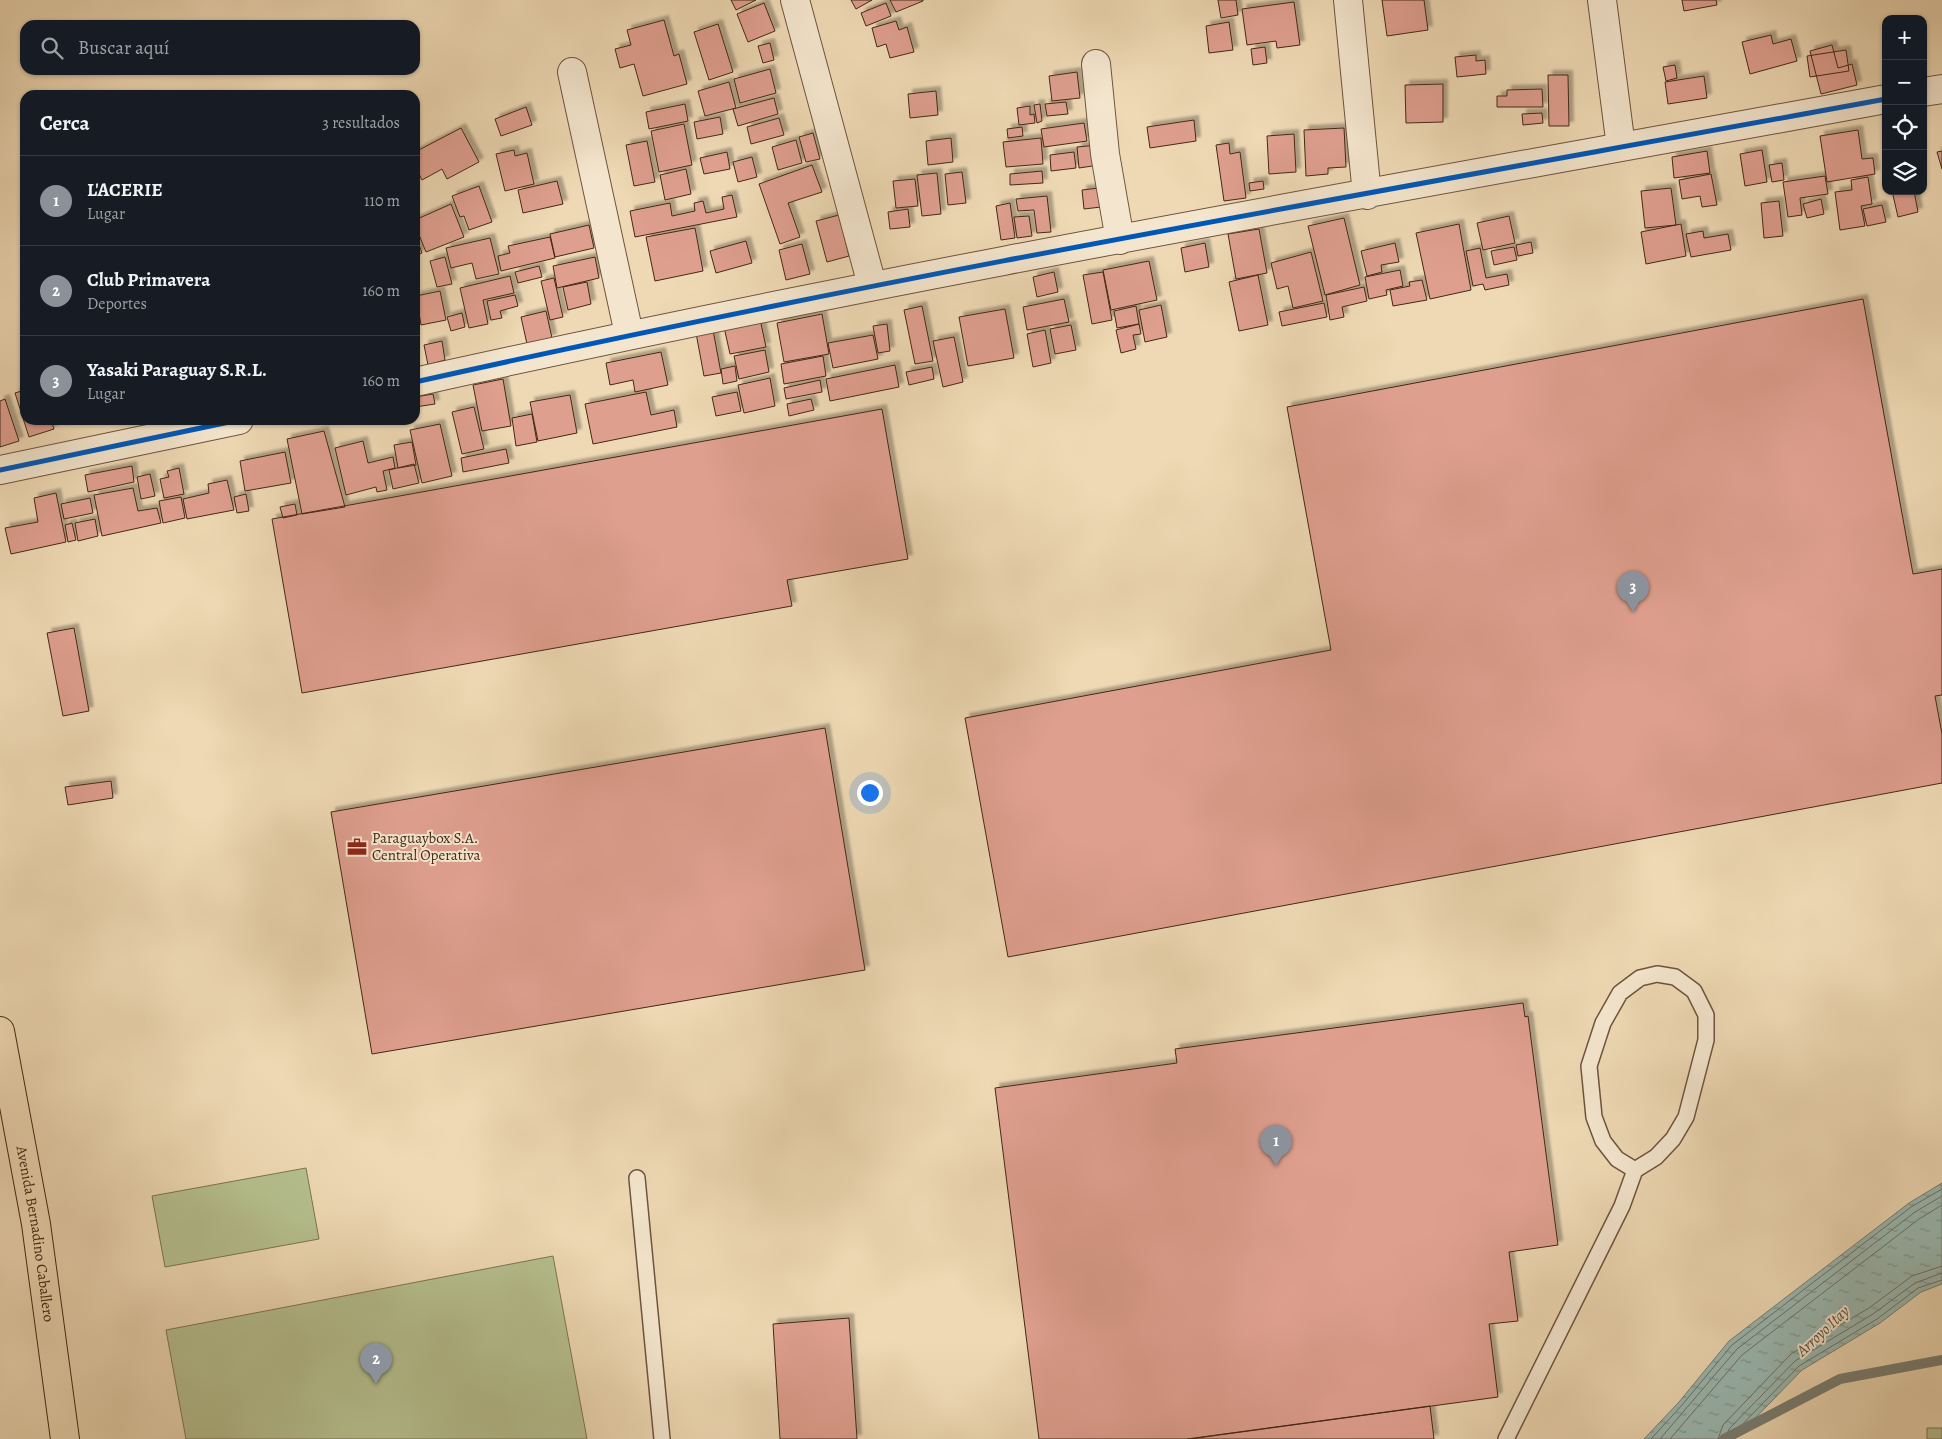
<!DOCTYPE html>
<html lang="es">
<meta charset="utf-8">
<style>
:root{--surface:#171b24;--page:#242831;--text:#f1f3f6;--muted:#9ea1a6;--line:#363941;--accent:#8c9099}
body{margin:0;font-family:Alegreya,serif;background:var(--page);color:var(--text)}
.controls{position:absolute;right:15px;top:15px;display:grid;overflow:hidden;border-radius:10px;box-shadow:0 1px 4px #0004}
.controls button{width:45px;height:45px;display:grid;place-items:center;padding:0;border:0;border-bottom:1px solid var(--line);background:var(--surface);color:var(--text);font:25px sans-serif}
.you{position:absolute;left:869px;top:792px;width:18px;height:18px;margin:-12px;border:4px solid #fff;border-radius:50%;background:#1a73e8;box-shadow:0 0 0 8px #1a73e833}
.badge{display:grid;place-items:center;width:32px;height:32px;border-radius:50%;background:var(--accent);color:#fff;font-size:16px;font-weight:700}
.pin{position:absolute;translate:-50% -41px;filter:drop-shadow(0 1px 2px #0008)}
.pin::after{content:'';position:absolute;top:26px;width:18px;height:15px;background:inherit;clip-path:polygon(0 0,100% 0,50% 100%)}
.list{margin:0;padding:0;list-style:none}
h2{display:flex;justify-content:space-between;align-items:center;height:65px;margin:0;padding:0 20px;font-size:21px}
h2 small{font-size:16px;font-weight:400;color:var(--muted)}
.list li{display:grid;grid-template-columns:32px 1fr auto;gap:15px;align-items:center;box-sizing:border-box;height:90px;padding:0 20px;border-top:1px solid var(--line)}
.list b{display:block;font-size:19px;white-space:nowrap}
.list p{margin:0;font-size:16px;white-space:nowrap;color:var(--muted)}
.list em{font-size:16px;font-style:normal;color:var(--muted)}
.icon{flex:none;width:28px;height:28px;fill:none;stroke:currentColor;stroke-width:2;stroke-linecap:round;stroke-linejoin:round}
.map{position:relative;flex:none;width:1942px;height:1439px;overflow:hidden}
.search{position:absolute;background:var(--surface);box-shadow:0 1px 4px #0004;left:20px;top:20px;width:400px;height:55px;display:flex;align-items:center;gap:12px;box-sizing:border-box;padding:0 18px;border-radius:15px;color:var(--muted);font-size:19px}
.panel{position:absolute;background:var(--surface);box-shadow:0 1px 4px #0004;left:20px;top:90px;width:400px;height:335px;border-radius:15px}
.map>svg:first-child{display:block}
.pitch{fill:#b6c08f;stroke:#7d7452}
.water{fill:url(#water-ripples);stroke:#787f74}
.lines{fill:none;stroke-linecap:round;stroke-linejoin:round}
.shore{stroke:#6f7064;stroke-width:1}
.stream{stroke:#787f74;stroke-width:10}
.building{fill:#df9f8f;stroke:#442816;filter:url(#shadow)}
.lane-casing{stroke:#6e543e;stroke-width:18}
.street-casing{stroke:#6e543e;stroke-width:30}
.primary-casing{stroke:#442816;stroke-width:30}
.lane{stroke:#f4e6ce;stroke-width:15}
.street{stroke:#f4e6ce;stroke-width:28}
.primary{stroke:#eed9b4;stroke-width:28}
.cycleway-casing{stroke:#f4e6ce;stroke-width:8}
.cycleway{stroke:#0057b8;stroke-width:5}
.labels{text-anchor:middle;dominant-baseline:central;stroke-width:4;stroke-linejoin:round;paint-order:stroke}
.poi-label{font-size:15px;fill:#442816;stroke:#f4e6ce;text-anchor:start}
.street-label{font-size:15px;fill:#442816;stroke:#f4e6ce}
.water-label{font-size:16px;font-style:italic;fill:#5a4c3d;stroke:#f4e6ce}
</style>
<div class="map">
<svg width="1942" height="1439" viewBox="0 0 1942 1439">
<defs>
<pattern id="water-ripples" width="26" height="14" patternUnits="userSpaceOnUse" patternTransform="scale(1.25)"><rect width="26" height="14" fill="#9ab9b2"/><path d="M2 4q2-2 4 0t4 0M15 11q2-2 4 0t4 0" fill="none" stroke="#7f9690"/></pattern>
<filter id="shadow"><feDropShadow dx="4.5" dy="-4.5" stdDeviation="1" flood-color="#0004"/></filter>
</defs>
<rect width="100%" height="100%" fill="#eed9b4"/>
<filter id="stains"><feTurbulence type="fractalNoise" baseFrequency=".004" numOctaves="4"/><feColorMatrix values="0 0 0 0 .2 0 0 0 0 .09 0 0 0 0 .02 0 0 0 .5 -.17"/></filter>
<radialGradient id="worn" r=".72"><stop offset=".6" stop-color="#630" stop-opacity="0"/><stop offset="1" stop-color="#630" stop-opacity=".3"/></radialGradient>
<!-- pitch -->
<path class="pitch" d="M306,1168L319,1239L165,1267L152,1196Z
M553,1256L587,1439H186L166,1330Z
M1927,1428H1942V1439H1927Z"/>
<!-- water -->
<path class="water" d="M1942,1183V1284L1921,1292L1880,1323L1802,1370L1735,1439H1644L1679,1402L1729,1341L1909,1203Z"/>
<g class="lines">
<!-- shore -->
<path class="shore" d="M1651,1439L1682,1405L1732,1345L1911,1207L1942,1189
M1660,1439L1737,1349L1915,1212L1942,1196
M1670,1439L1742,1355L1919,1219L1942,1205
M1718,1439L1723,1425L1791,1354L1869,1308L1912,1276L1942,1266
M1726,1439L1729,1429L1795,1361L1873,1314L1915,1283L1942,1273
M1732,1439L1733,1434L1799,1366L1877,1319L1918,1288L1942,1280"/>
<!-- stream -->
<path class="stream" d="M1724,1439L1840,1379L1942,1360"/>
</g>
<!-- building -->
<path class="building" d="M731,0H756L736,10Z
M851,0H872L856,9Z
M890,0H923V1L896,12Z
M1218,0H1236L1238,15L1221,18Z
M1382,0H1424L1428,30L1387,36Z
M1682,0H1716L1717,5L1684,11Z
M1294,2L1300,45L1277,48L1276,41L1247,45L1242,9Z
M764,3L775,31L748,42L737,14Z
M886,3L891,16L866,26L861,13Z
M664,20L674,56L679,54L687,84L643,96L634,64L620,68L615,49L631,45L627,30Z
M896,21L899,30L907,27L914,52L890,58L886,44L877,47L872,28Z
M1229,22L1233,50L1209,53L1206,26Z
M718,24L733,72L709,80L694,32Z
M1771,35L1773,44L1791,39L1797,61L1750,74L1742,42Z
M770,43L774,60L763,63L758,46Z
M1832,45L1838,68L1852,64L1857,85L1821,94L1810,51Z
M1265,47L1267,63L1253,65L1251,49Z
M1846,50L1849,71L1810,77L1807,56Z
M1476,55V61L1485,60L1486,74L1457,77L1455,57Z
M1675,65L1677,78L1666,81L1663,67Z
M770,69L776,93L740,103L734,79Z
M1077,72L1080,98L1052,101L1049,76Z
M1548,75H1568L1569,126H1549Z
M1704,76L1707,98L1668,104L1665,82Z
M729,82L736,108L705,116L698,91Z
M1443,84V122L1406,123L1405,85Z
M1542,89L1543,107H1497V96H1507V90Z
M936,91L938,115L910,118L908,94Z
M774,98L778,114L738,126L733,109Z
M1066,102L1068,114L1047,116L1045,104Z
M685,104L688,121L649,129L646,112Z
M1040,104L1042,121L1037,123L1034,105Z
M1030,106V115L1034,114L1035,123L1019,125L1017,108Z
M526,107L532,125L501,136L495,119Z
M1542,113L1543,123L1523,125L1522,114Z
M720,117L723,134L697,139L694,122Z
M779,118L784,135L751,144L747,127Z
M1194,120L1196,141L1150,148L1147,127Z
M1084,123L1087,141L1044,147L1041,129Z
M684,124L692,165L659,172L651,131Z
M1022,127L1023,136L1008,138L1007,129Z
M461,128L479,162L447,179L442,169L422,180L415,166V152Z
M1344,128L1346,167L1328,168V174L1306,176L1304,130Z
M1858,130L1862,159L1873,158L1875,174L1827,182L1820,136Z
M813,133L820,159L806,162L799,137Z
M1294,134L1296,172L1269,174L1267,136Z
M951,138L953,162L928,165L926,141Z
M1041,138L1043,164L1006,167L1003,142Z
M796,140L802,163L778,170L772,147Z
M647,141L655,182L634,186L626,145Z
M1229,143L1230,154L1240,152L1246,198L1224,201L1216,145Z
M1098,145L1099,165L1079,168L1077,147Z
M514,150L515,156L527,153L534,184L505,191L496,154Z
M1762,150L1767,182L1745,186L1740,154Z
M1707,151L1710,173L1674,178L1672,157Z
M1942,151V169L1937,152Z
M727,152L730,169L704,174L700,158Z
M1074,152L1076,168L1051,171L1050,155Z
M752,157L757,177L738,182L733,162Z
M1782,163L1784,180L1772,182L1769,165Z
M812,165L822,192L788,203L800,237L780,244L759,184Z
M686,169L691,194L665,200L660,175Z
M1042,171L1043,183L1010,185V174Z
M962,172L966,203L948,205L945,174Z
M937,173L941,214L922,216L917,175Z
M1711,174L1717,205L1702,207L1700,196L1682,199L1679,180Z
M1825,176L1828,194L1800,198L1802,215L1788,217L1783,182Z
M1868,177L1872,204L1861,206L1865,226L1840,230L1835,192L1852,190L1851,180Z
M915,179L918,206L896,208L893,181Z
M557,181L563,204L523,213L518,190Z
M1263,181L1264,189L1250,191L1249,183Z
M479,186L492,222L469,230L464,216L460,217L452,196Z
M1099,188L1101,207L1084,209L1082,190Z
M1671,188L1676,225L1645,228L1641,191Z
M1892,191H1914L1918,212L1898,217Z
M732,195L737,217L635,237L630,211L670,203L672,216L695,211L694,203L703,201L706,213L724,209L722,197Z
M1047,196L1051,232L1037,233L1034,210L1018,211L1016,199Z
M1821,199L1824,214L1807,218L1803,204Z
M1779,201L1783,236L1764,238L1761,203Z
M1010,203L1015,238L1001,240L996,206Z
M451,204L464,237L426,252L415,225V220Z
M1882,205L1886,222L1867,226L1863,209Z
M908,209L910,227L890,229L888,212Z
M839,215L849,256L827,262L816,221Z
M1029,216L1032,236L1017,238L1014,217Z
M1509,216L1515,243L1483,250L1477,223Z
M1344,218L1360,285L1325,295L1308,226Z
M1459,224L1471,290L1430,299L1416,233Z
M1681,224L1686,256L1646,264L1641,232Z
M589,225L594,248L555,257L550,234Z
M695,228L703,271L655,281L646,237Z
M1259,229L1267,273L1236,279L1228,234Z
M1703,231L1704,238L1728,234L1731,250L1691,257L1686,234Z
M415,234L422,253L415,256Z
M550,237L555,258L501,271L498,256L510,253L508,246Z
M490,238L499,274L476,279L472,263L451,268L446,248Z
M746,241L752,263L716,273L710,251Z
M1531,242L1533,253L1518,256L1516,245Z
M1205,243L1209,267L1185,272L1181,248Z
M1395,243L1399,262L1381,265L1382,272L1367,276L1361,251Z
M802,244L810,274L786,280L779,250Z
M1514,247L1517,260L1494,265L1491,251Z
M1480,248L1486,278L1507,274L1509,285L1485,290L1483,284L1473,286L1466,251Z
M1311,252L1323,301L1293,308L1288,286L1277,289L1271,263Z
M445,257L452,284L437,287L430,261Z
M595,257L599,278L557,288L553,266Z
M1149,261L1157,300L1111,310L1103,270Z
M539,266L542,277L518,283L515,272Z
M1400,270L1403,286L1386,290L1387,295L1369,299L1365,277Z
M1054,272L1058,292L1037,297L1033,277Z
M1103,272L1112,320L1092,324L1083,275Z
M1258,275L1268,325L1239,331L1229,282Z
M510,276L514,293L483,300L488,324L469,328L460,288Z
M554,278L563,317L550,320L541,281Z
M1422,280L1427,300L1393,306L1390,290L1410,286L1409,282Z
M587,282L591,304L568,310L563,287Z
M1364,287L1367,301L1342,307L1344,317L1330,320L1326,295Z
M440,291L446,320L421,325L416,296Z
M515,295L518,306L500,311L502,318L491,320L487,301Z
M1064,299L1069,322L1027,330L1023,307Z
M1863,299L1913,574L1942,569V695L1935,696L1942,734V783L1008,957L965,718L1331,650L1287,407Z
M1324,303L1327,317L1282,326L1279,312Z
M1161,305L1167,337L1145,342L1139,310Z
M922,306L933,361L915,364L904,310Z
M1136,306L1139,324L1117,328L1114,311Z
M1005,309L1014,358L968,366L959,317Z
M546,311L552,338L527,344L521,317Z
M462,313L465,327L451,331L447,317Z
M822,314L829,354L784,362L777,323Z
M760,319L766,347L730,354L724,327Z
M887,324L890,351L878,353L873,326Z
M1139,324L1141,334L1133,335L1136,349L1121,353L1116,330Z
M1071,325L1076,350L1055,354L1050,329Z
M713,330L721,373L704,376L696,333Z
M1045,330L1051,363L1033,367L1027,334Z
M873,335L878,359L833,368L828,343Z
M954,337L963,382L943,387L933,341Z
M442,341L445,360L428,365L424,345Z
M765,350L769,372L739,379L734,356Z
M661,352L668,385L635,392L633,380L610,385L606,363Z
M823,356L826,376L784,384L781,364Z
M895,365L899,387L830,401L826,379Z
M735,366L737,381L723,384L721,369Z
M932,367L934,379L909,385L906,372Z
M770,378L775,406L744,413L738,385Z
M503,379L511,426L482,431L473,385Z
M820,380L822,392L786,399L784,388Z
M25,390V420H51L54,429L29,437L15,393Z
M646,392L651,415L674,410L677,427L593,444L585,404Z
M737,392L741,411L716,416L712,397Z
M433,394L435,404L415,407V397Z
M570,395L577,433L538,441L530,402Z
M5,399L19,441L0,447V401Z
M811,399L814,410L789,416L787,404Z
M474,407L484,449L462,454L452,412Z
M882,409L908,559L787,580L792,606L302,693L272,519Z
M532,414L537,442L516,446L512,418Z
M440,424L452,476L422,483L410,430Z
M324,431L345,507L302,514L287,439Z
M363,441L368,463L393,457L395,468L383,471L387,490L377,492L376,487L346,495L335,448Z
M412,442L416,465L398,468L394,445Z
M506,449L509,463L463,472L461,458Z
M285,452L291,483L245,491L240,461Z
M414,464L419,483L393,489L389,470Z
M132,466L134,482L88,492L85,475Z
M179,468L184,494L164,498L160,479L169,477L167,471Z
M150,474L155,496L141,499L137,477Z
M227,480L234,510L187,519L183,499L209,493L208,484Z
M133,488L138,511L157,508L161,523L102,536L94,495Z
M56,493L66,542L11,554L5,528L38,522L34,498Z
M246,494L249,511L237,513L234,497Z
M181,497L185,518L163,523L159,501Z
M90,498L93,513L64,519L61,504Z
M295,504L297,515L283,518L280,507Z
M95,519L98,536L78,541L75,523Z
M72,523L76,540L68,542L65,525Z
M74,628L89,711L63,716L47,633Z
M825,728L865,970L372,1054L331,812Z
M111,781L113,798L68,805L65,787Z
M1523,1003L1525,1017L1528,1016L1558,1245L1509,1252L1518,1321L1489,1324L1498,1397L1190,1439H1039L995,1088L1177,1063L1175,1049Z
M849,1318L857,1439H780L773,1324Z
M1430,1406L1434,1439H1187Z"/>
<g class="lines">
<defs>
<path id="lane" d="M637,1178L662,1439
M1506,1439L1622,1206L1635,1170L1656,1157L1673,1139L1686,1117L1706,1040V1015L1694,991L1675,977L1657,974L1640,978L1620,993L1603,1023L1589,1066L1594,1117L1603,1141L1617,1159L1635,1170"/>
<path id="street" d="M795,0L872,285
M1348,0L1367,195
M1602,0L1621,147
M1096,64L1105,154L1120,240
M572,72L629,334
M1923,92L1942,89
M415,382C902,273 1395,189 1886,99
M0,470L239,420"/>
<g id="primary">
<path id="s1" d="M0,1031L36,1224L65,1439"/>
</g>
</defs>
<!-- lane casing -->
<use href="#lane" class="lane-casing"/>
<!-- street casing -->
<use href="#street" class="street-casing"/>
<!-- primary casing -->
<use href="#primary" class="primary-casing"/>
<!-- lane -->
<use href="#lane" class="lane"/>
<!-- street -->
<use href="#street" class="street"/>
<!-- primary -->
<use href="#primary" class="primary"/>
<defs>
<path id="cycleway" d="M415,382C902,273 1395,189 1886,99
M0,470L239,420"/>
</defs>
<!-- cycleway casing -->
<use href="#cycleway" class="cycleway-casing"/>
<!-- cycleway -->
<use href="#cycleway" class="cycleway"/>
</g>
<!-- icons -->
<defs>
<symbol id="office-bare" viewBox="-9 -9 18 18"><path d="M-6-3h4V-5.5h4V-3h4V5H-6ZM-1-4.5V-3h2v-1.5ZM-6 0V1H6V0Z" fill="#8f2418" stroke="#f4e6ce" stroke-width="2.5" paint-order="stroke"/></symbol>
</defs>
<g fill-rule="evenodd">
<use href="#office-bare" x="343" y="833" width="28" height="28"/>
</g>
<g class="labels">
<!-- poi labels -->
<g class="poi-label">
<text x="372" y="838">Paraguaybox S.A.<tspan x="372" dy="17">Central Operativa</tspan></text>
</g>
<!-- street labels -->
<g class="street-label">
<text stroke="none"><textPath href="#s1" startOffset="206">Avenida Bernadino Caballero</textPath></text>
</g>
<!-- water labels -->
<g class="water-label">
<text transform="translate(1823 1331) rotate(-43)">Arroyo Itay</text>
</g>
</g>
<rect width="100%" height="100%" filter="url(#stains)"/>
<rect width="100%" height="100%" fill="url(#worn)"/>
</svg>
<div class="controls">
<button>+</button>
<button>−</button>
<button><svg class="icon" aria-label="locate" viewBox="0 0 24 24"><circle cx="12" cy="12" r="6"/><path d="M12 2v4M12 18v4M2 12h4M18 12h4"/></svg></button>
<button><svg class="icon" aria-label="layers" viewBox="0 0 24 24"><path d="M12 4l9 5-9 5-9-5zM3 14l9 5 9-5"/></svg></button>
</div>
<div class="you"></div>
<div class="pin badge" style="left:1276px;top:1166px">1</div>
<div class="pin badge" style="left:376px;top:1384px">2</div>
<div class="pin badge" style="left:1633px;top:612px">3</div>
<div class="search"><svg class="icon" aria-label="search" viewBox="0 0 24 24"><circle cx="10" cy="10" r="6"/><path d="M15 15l6 6"/></svg>Buscar aquí</div>
<section class="panel">
<h2>Cerca<small>3 resultados</small></h2>
<ul class="list">
<li><span class="badge">1</span><div><b>L'ACERIE</b><p>Lugar</p></div><em>110 m</em></li>
<li><span class="badge">2</span><div><b>Club Primavera</b><p>Deportes</p></div><em>160 m</em></li>
<li><span class="badge">3</span><div><b>Yasaki Paraguay S.R.L.</b><p>Lugar</p></div><em>160 m</em></li>
</ul>
</section>
</div>
